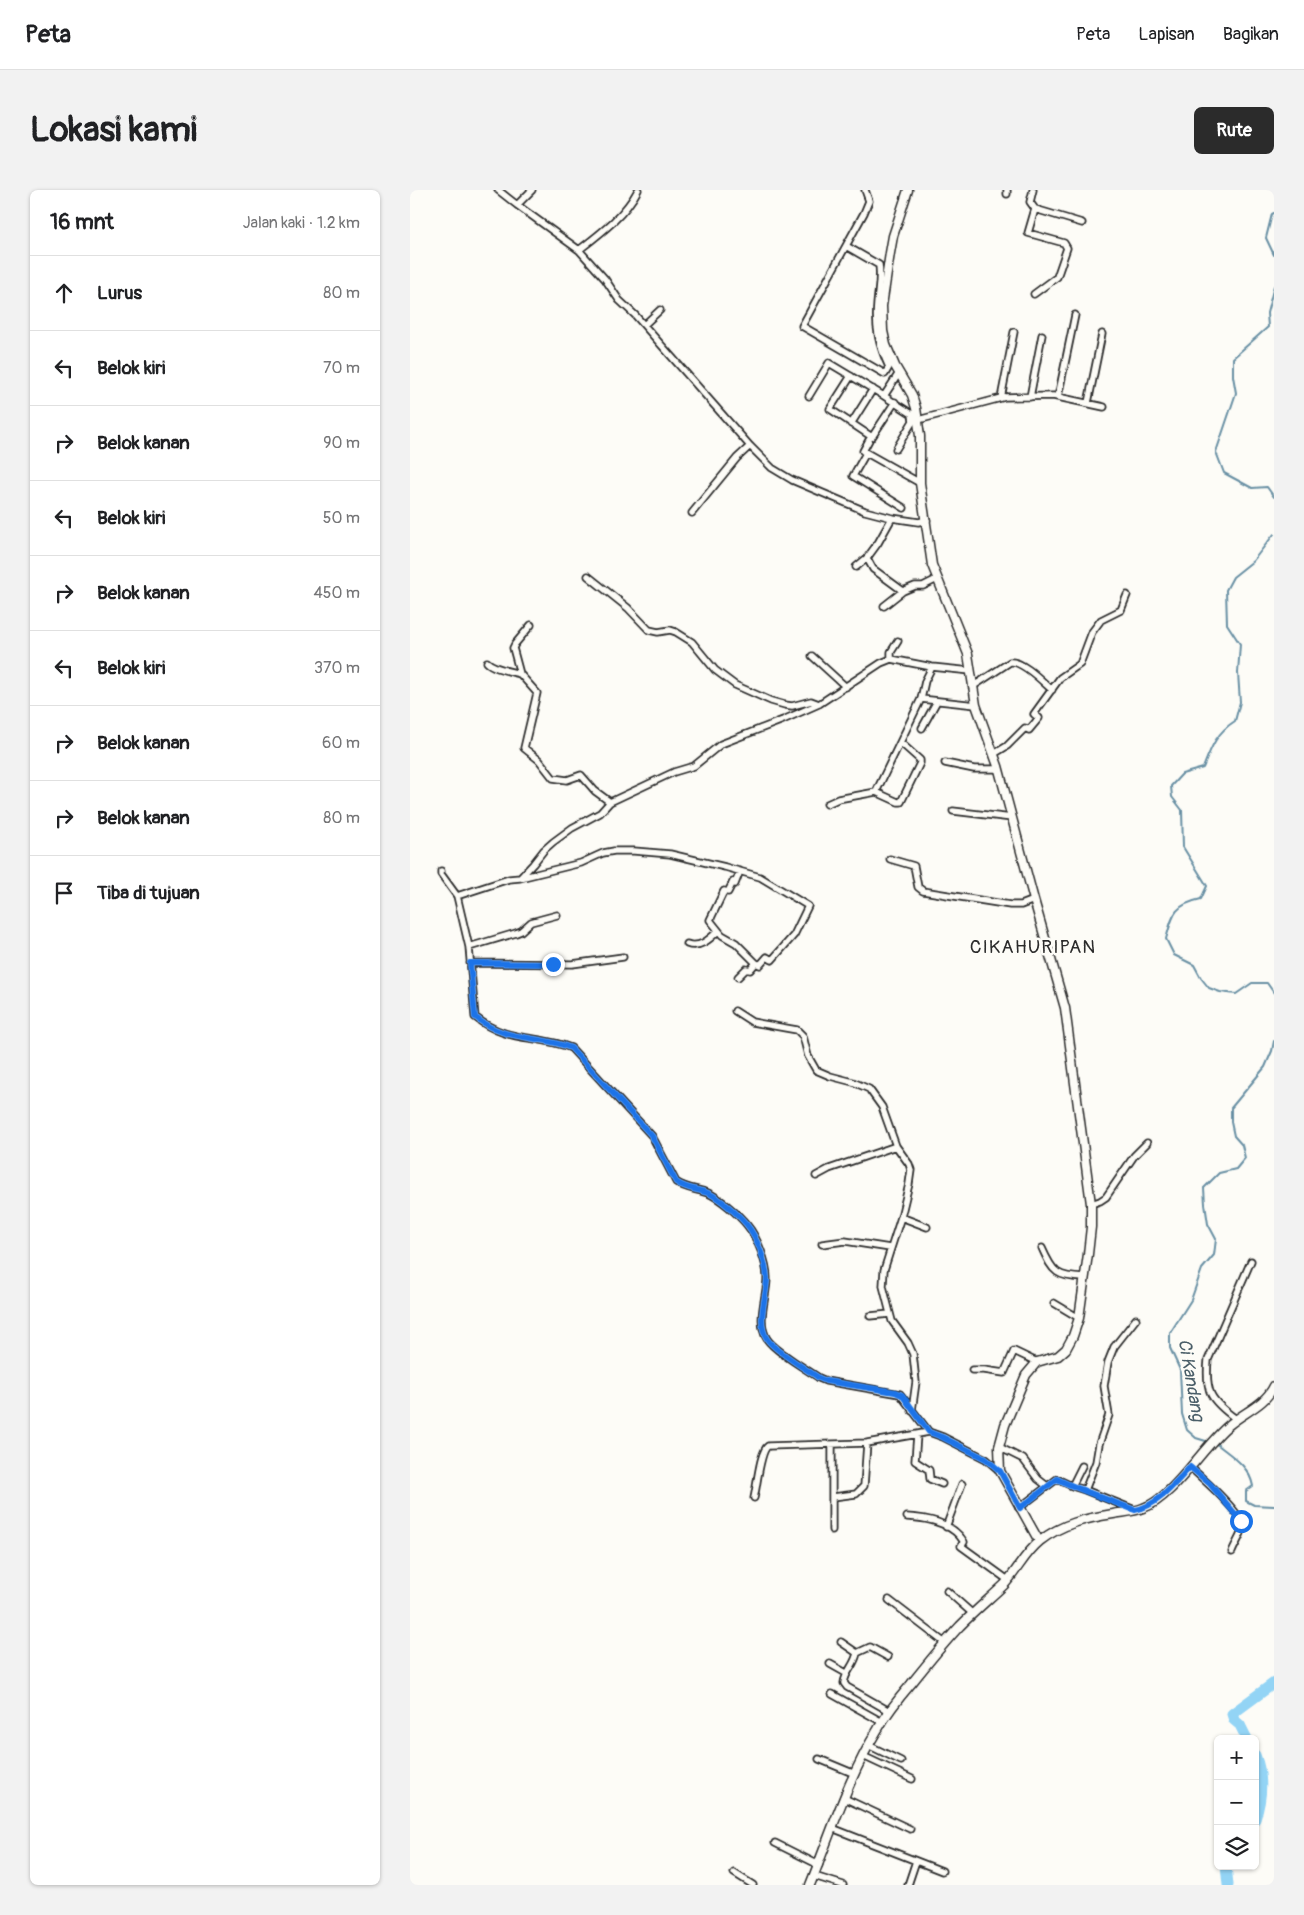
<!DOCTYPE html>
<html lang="id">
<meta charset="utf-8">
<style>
:root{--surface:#fff;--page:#f2f2f2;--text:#202124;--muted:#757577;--line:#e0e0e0;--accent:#2b2b2b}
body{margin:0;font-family:Pangolin,sans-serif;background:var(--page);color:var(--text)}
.controls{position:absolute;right:15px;bottom:15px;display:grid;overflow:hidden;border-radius:8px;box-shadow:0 1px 4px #0004}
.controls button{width:45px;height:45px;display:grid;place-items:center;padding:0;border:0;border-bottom:1px solid var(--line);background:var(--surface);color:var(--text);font:25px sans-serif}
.stop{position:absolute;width:15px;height:15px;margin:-11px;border:4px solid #1a73e8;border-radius:50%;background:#fff}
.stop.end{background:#1a73e8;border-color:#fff;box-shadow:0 1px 5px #0008}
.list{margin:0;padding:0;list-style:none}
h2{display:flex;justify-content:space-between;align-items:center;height:65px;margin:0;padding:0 20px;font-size:21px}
h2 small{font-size:16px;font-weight:400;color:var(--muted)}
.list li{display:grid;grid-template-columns:32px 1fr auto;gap:15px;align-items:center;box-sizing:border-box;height:75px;padding:0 20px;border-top:1px solid var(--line)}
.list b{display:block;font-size:19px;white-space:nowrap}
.list em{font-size:16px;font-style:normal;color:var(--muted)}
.icon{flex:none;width:28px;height:28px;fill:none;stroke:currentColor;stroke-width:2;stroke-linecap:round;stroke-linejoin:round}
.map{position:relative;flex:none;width:864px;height:1695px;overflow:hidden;border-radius:8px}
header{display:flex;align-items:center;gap:30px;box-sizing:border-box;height:70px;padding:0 25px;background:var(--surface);border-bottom:1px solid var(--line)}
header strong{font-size:24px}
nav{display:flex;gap:28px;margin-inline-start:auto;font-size:18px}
.intro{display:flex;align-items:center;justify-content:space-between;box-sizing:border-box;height:120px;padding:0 30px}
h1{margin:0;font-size:35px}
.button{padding:12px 22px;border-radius:8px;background:var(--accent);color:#fff;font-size:18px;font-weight:700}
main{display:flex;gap:30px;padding:0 30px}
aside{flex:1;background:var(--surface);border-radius:8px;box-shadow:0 1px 4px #0004}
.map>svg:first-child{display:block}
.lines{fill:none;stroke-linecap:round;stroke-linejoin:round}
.stream{stroke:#6990a4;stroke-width:2}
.river{stroke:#93d4f5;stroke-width:11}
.street-casing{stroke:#2b2b2b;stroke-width:9}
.secondary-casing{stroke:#2b2b2b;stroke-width:11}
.street{stroke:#fdfcf7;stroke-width:5.5}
.secondary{stroke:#fdfcf7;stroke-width:8}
.route{stroke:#1a73e8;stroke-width:6}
.labels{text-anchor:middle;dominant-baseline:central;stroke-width:5;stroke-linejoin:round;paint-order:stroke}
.water-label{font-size:18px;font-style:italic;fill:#4a5e68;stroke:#fdfcf7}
.quarter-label{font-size:19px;letter-spacing:1px;fill:#2b2b2b;stroke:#fdfcf7}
</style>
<header>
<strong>Peta</strong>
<nav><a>Peta</a><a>Lapisan</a><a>Bagikan</a></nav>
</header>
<div class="intro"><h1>Lokasi kami</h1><a class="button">Rute</a></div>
<main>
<aside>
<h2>16 mnt<small>Jalan kaki · 1.2 km</small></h2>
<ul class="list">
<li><svg class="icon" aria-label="ahead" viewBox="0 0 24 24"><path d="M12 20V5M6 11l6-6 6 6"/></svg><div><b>Lurus</b></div><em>80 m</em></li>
<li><svg class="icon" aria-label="left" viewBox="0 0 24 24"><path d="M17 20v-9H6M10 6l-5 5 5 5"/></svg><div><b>Belok kiri</b></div><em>70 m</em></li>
<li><svg class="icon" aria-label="right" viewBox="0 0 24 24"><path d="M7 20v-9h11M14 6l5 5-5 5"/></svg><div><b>Belok kanan</b></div><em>90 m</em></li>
<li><svg class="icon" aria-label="left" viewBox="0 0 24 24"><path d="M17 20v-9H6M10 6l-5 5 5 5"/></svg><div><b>Belok kiri</b></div><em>50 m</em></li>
<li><svg class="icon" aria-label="right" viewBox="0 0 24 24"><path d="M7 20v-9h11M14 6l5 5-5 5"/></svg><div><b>Belok kanan</b></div><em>450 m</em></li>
<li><svg class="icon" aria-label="left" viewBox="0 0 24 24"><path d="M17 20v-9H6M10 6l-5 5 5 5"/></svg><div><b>Belok kiri</b></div><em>370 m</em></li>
<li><svg class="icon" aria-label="right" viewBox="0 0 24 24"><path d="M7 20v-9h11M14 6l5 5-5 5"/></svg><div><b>Belok kanan</b></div><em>60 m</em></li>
<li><svg class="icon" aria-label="right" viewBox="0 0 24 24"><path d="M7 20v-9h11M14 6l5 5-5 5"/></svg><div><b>Belok kanan</b></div><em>80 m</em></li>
<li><svg class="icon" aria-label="arrive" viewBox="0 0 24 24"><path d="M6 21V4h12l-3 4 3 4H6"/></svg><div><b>Tiba di tujuan</b></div></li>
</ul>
</aside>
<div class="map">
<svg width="864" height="1695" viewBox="0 0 864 1695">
<rect width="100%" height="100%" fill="#fdfcf7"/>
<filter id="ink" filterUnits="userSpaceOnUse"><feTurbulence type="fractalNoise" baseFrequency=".02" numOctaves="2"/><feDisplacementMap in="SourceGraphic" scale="10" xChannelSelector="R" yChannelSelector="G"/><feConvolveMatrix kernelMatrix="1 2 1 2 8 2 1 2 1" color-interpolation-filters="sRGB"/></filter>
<g filter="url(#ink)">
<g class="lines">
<!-- stream -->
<path class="stream" d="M864,23L862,24L856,48L864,65
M864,96L857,123L858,137L823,168V186L826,203L806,262L814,283L842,298L857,297L864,307
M864,344L843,371L823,387L816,400L817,434L830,454L828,483L830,512L825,531C806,543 801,558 793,578L772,584L761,596L762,607L772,620L773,657L797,696L791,709C764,715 763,724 756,749L764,765L784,775L791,788L799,798L810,802L826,804L842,793H857L864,803
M799,1252L786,1248L777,1240L772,1224L770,1180L760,1158V1143L781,1110L792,1079L804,1065L806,1049L798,1034L795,1014L794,998L809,983L826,979L835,968L832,955L824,946L821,932V918L855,877L862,861L864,851
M804,1253L808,1255C823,1267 839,1276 843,1296L836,1301V1311L844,1315L864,1316"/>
<!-- river -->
<path class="river" d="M837,1549L830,1535L824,1530L822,1524L864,1493
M845,1565C853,1585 852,1608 845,1629
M816,1676L818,1695"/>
<defs>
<path id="street" d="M88,0L107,15
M122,0L107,15L169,60L195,89L209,110L225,125L340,256L362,278L382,290L455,321L482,328L509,332L517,330
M623,0L620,12L625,19L618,43L654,53L657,58L647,87L624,104
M597,4V0
M625,19L672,33
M436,56L469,75C471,89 468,100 467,115C465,138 469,156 479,177L475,184L392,136L454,23L459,11L455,0
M169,60C191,43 215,25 228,0
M234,135L250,120
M441,186L420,219L462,247L485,212
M399,206L419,173L474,206L489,183
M474,206L502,224L503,231L486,259
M620,207L632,145
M648,207L665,125
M591,208L604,142
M678,213L692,144
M508,230L595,207L643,206L694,217
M441,234L463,199
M459,250L453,261L510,293
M456,263L443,286L494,318
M282,323L327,268L340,256
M482,328L468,353L457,368L463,379L493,401
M446,377L457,368
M178,386L218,418L239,440L248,442L260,440L266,442L282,452L305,480L325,495L361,511L375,515L382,516L401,511L409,514
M474,416L493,401L505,396H513L527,389
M121,435L105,454L103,458L110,484L127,503L114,558L129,570L143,588L157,590L171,585L185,601L200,612
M402,466L436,497
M481,469V462L488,451
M77,472C84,479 100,481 110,484
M562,497L600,472C612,470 633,492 642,500
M511,509L515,491L522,477
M512,538L527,511
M491,553L510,570V573L491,612H488L466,602L511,509L566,515
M584,564L597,556L615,538L619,540L629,528L624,524L650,488L670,474L682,442L691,430L711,420L717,405
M535,573L564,579H589
M417,614L428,609L466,602
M543,621L602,628
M480,669L504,676L508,697L513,701L600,715H611L624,710
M31,681V684L47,706L99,689L110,688L123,674L134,660L143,652L162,638L190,623L200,612L264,582L284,576L311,554L373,530L409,514L471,473L481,469L522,477L561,481
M330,681L325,694L323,692L318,702L314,701L300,730L312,745L326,753L346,773
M110,688L171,673L193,663L204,661H224L260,664L315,677L350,687L398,716L384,745L362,770L357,767L350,775L346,773L340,780L336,779L328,787
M47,706L59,757L65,827C97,853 126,844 161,858L242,946L266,992C276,999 287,999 298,1003C310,1008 329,1025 337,1035C347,1047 357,1072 357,1088C357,1107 346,1131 357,1149C365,1161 396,1179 409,1188L416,1191L490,1204L519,1242L533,1247L576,1269L590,1281
M277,754C289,759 300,749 308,741
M59,757L106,743L111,741L121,732L147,725
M60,773L162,774L213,767
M325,821L342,832L387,840L393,846L398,866L406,880L420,886L443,892L459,899L472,917L486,956L499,974L501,980L499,994L491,1027L474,1080L473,1096L482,1131L498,1153L503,1164L506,1192L502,1221
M406,986L419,979L486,956
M681,1014L690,1011L696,1007L724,966L737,953
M491,1027L517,1037
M412,1054L435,1051L480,1058
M632,1058C643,1083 647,1087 674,1088
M644,1113L669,1128
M460,1126L480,1124
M562,1180H574L594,1183L604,1161L627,1172
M826,1229C800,1210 795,1202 798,1170L841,1071
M507,1245L505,1271L519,1280L520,1289L532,1294
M589,1257L613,1269L628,1289L637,1296
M780,1277C790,1286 832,1323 833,1336C833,1343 825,1354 822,1362
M662,1296L672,1276
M423,1307L446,1304L454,1296L457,1253
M344,1308C347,1296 350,1261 358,1256L457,1253L519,1242
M609,1318L647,1289L662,1296L675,1300
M725,1320L675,1300L686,1272L689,1254L699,1225L694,1196L698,1172L704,1157L726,1129
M497,1327C517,1328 543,1333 554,1352L551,1356L598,1390
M536,1337L552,1294
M422,1340V1255
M537,1401L563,1424
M479,1410L535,1453
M431,1452L447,1463C445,1475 435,1482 434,1493L437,1497L479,1521
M447,1463L460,1457L478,1467
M420,1474L436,1483
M422,1504L472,1532
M458,1555L491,1571
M453,1566L502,1589
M409,1569L445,1584
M434,1608L500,1639
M422,1638L532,1681
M365,1653L409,1675
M324,1683L343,1695
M404,1686L433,1695
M498,1695L506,1671"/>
<path id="secondary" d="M498,0L483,46L480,63L472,116L473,141L476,155L485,176L502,205L506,218L510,246V293L522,375L558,464L566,515L588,576L624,710L655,818L681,1014V1037L678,1064L669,1128L663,1146L656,1159L648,1166L627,1172L616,1185L595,1235L589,1257L590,1281L629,1351
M400,1695C421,1643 438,1588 468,1539C477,1523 489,1508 501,1494C517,1474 533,1454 550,1436C564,1422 579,1409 594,1395C607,1381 615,1363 630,1351C651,1334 677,1328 703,1324C713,1322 723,1322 733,1318C762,1309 794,1255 819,1235C834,1222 855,1215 864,1196"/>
</defs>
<!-- street casing -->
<use href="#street" class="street-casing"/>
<!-- secondary casing -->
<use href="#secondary" class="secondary-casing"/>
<!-- street -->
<use href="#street" class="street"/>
<!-- secondary -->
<use href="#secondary" class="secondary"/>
</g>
</g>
<g class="lines" filter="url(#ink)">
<!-- route -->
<path class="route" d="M143,774L60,773L65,827C97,853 127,844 161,858L242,946L266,992C276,999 287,999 298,1003C310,1008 329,1025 337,1035C347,1047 356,1072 357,1088C357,1107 346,1131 357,1149C365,1161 396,1179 409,1188L416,1191L485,1202L492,1205L519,1242L532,1247L576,1269L590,1281L610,1318L647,1289C672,1301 699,1310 725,1320C748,1316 765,1293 780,1277L800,1294L831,1331"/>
</g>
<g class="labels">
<!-- water labels -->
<g class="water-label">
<text transform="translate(781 1190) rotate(80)">Ci Kandang</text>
</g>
<!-- quarter labels -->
<g class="quarter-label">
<text x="623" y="757">CIKAHURIPAN</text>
</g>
</g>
</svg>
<div class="controls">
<button>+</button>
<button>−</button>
<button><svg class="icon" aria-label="layers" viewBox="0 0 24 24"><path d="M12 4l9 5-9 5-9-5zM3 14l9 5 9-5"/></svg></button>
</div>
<div class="stop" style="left:831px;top:1331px"></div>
<div class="stop end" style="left:143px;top:774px"></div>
</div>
</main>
